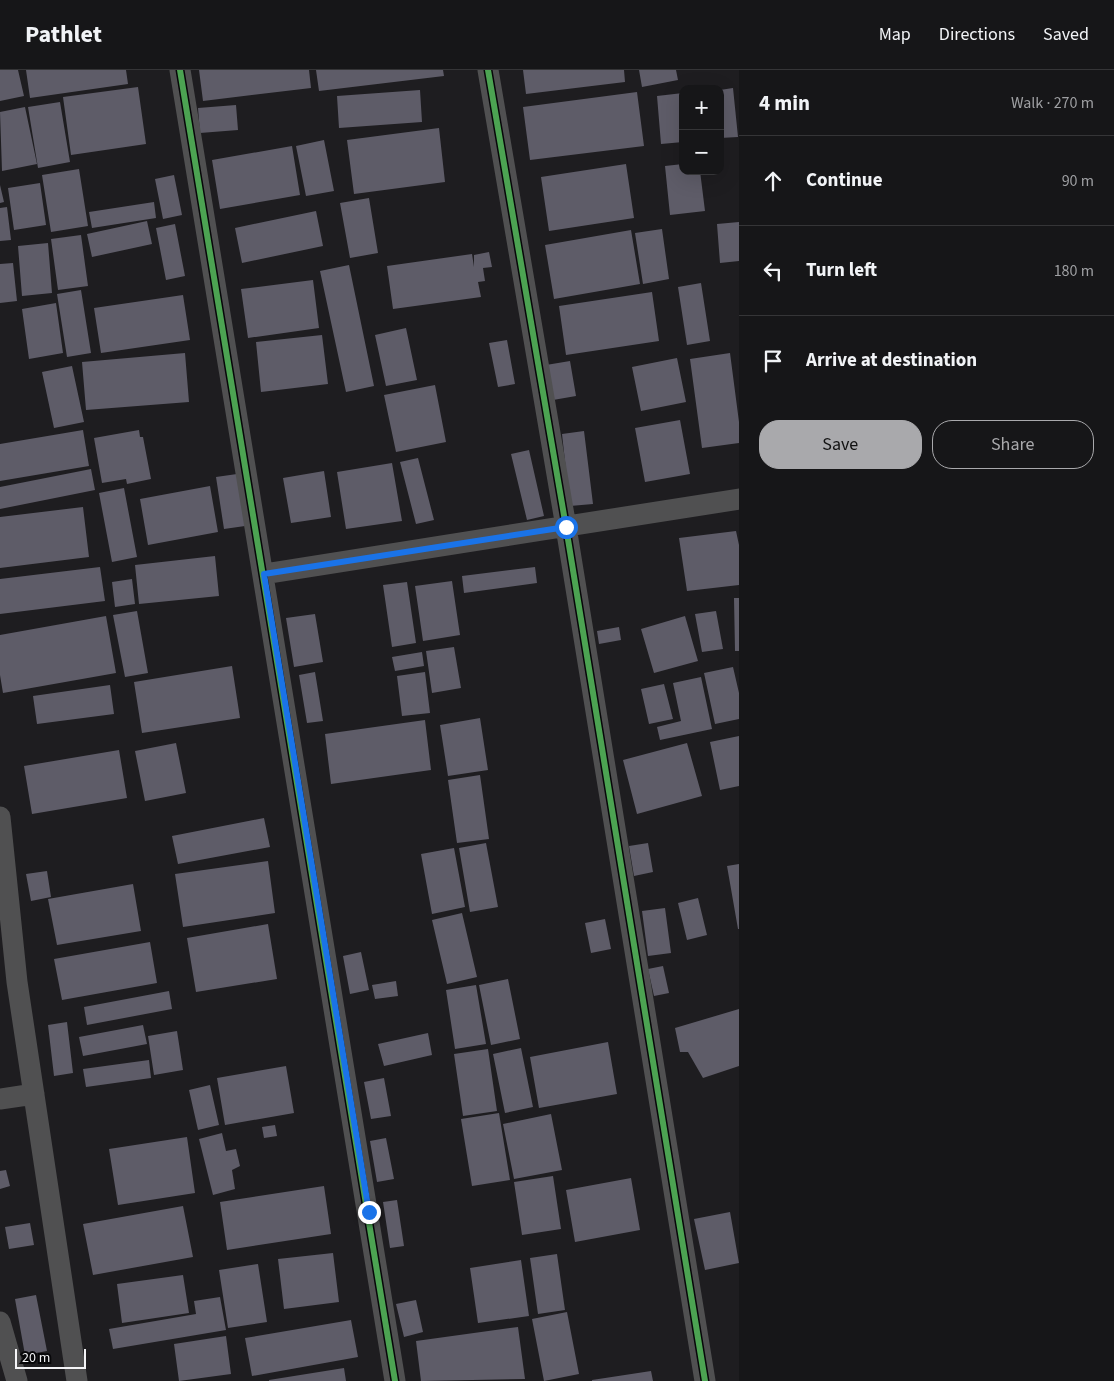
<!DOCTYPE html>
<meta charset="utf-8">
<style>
:root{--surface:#161618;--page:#1f1f21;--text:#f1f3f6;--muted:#9e9fa2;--line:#353537;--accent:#a9a9ac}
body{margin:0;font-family:"Source Sans 3",sans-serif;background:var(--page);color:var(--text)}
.controls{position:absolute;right:15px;top:15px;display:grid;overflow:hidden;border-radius:10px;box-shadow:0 5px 20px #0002}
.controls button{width:45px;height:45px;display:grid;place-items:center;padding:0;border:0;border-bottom:1px solid var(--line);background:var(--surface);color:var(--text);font:25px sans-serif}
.scale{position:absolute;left:15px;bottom:12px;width:71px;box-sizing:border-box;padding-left:5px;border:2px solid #f4f4f7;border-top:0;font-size:14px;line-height:18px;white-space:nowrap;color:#f4f4f7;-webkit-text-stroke:4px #070709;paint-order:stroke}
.stop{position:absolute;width:15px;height:15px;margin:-11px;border:4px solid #1a73e8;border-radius:50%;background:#fff}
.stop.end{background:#1a73e8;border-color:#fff;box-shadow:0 1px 5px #0008}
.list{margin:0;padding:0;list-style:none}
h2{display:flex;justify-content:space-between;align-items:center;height:65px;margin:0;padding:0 20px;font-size:21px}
h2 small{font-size:16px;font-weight:400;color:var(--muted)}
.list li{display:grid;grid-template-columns:32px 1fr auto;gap:15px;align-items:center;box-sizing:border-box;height:90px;padding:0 20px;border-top:1px solid var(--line)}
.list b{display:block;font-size:19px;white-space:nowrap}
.list em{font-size:16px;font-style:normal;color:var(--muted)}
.actions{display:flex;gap:10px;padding:15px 20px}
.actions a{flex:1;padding:11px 0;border:1px solid var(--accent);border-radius:20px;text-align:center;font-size:18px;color:var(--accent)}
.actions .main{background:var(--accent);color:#111}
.icon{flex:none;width:28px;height:28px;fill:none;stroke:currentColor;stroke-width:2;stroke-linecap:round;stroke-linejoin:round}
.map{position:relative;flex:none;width:739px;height:1311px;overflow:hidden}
header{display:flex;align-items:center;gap:30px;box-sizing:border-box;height:70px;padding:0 25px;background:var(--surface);border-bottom:1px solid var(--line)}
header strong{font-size:24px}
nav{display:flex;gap:28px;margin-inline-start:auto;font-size:18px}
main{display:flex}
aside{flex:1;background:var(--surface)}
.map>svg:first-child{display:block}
.building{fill:#5e5c68}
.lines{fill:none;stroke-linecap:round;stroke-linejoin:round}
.street{stroke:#505051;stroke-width:21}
.cycleway-casing{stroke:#070709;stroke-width:9}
.cycleway{stroke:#4ca352;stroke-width:6}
.route{stroke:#1a73e8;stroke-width:6}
</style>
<header>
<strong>Pathlet</strong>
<nav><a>Map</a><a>Directions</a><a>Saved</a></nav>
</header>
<main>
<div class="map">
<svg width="739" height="1311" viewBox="0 0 739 1311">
<rect width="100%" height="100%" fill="#1e1d20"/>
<!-- building -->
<path class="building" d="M0,0H18L24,26L0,31Z
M26,0H126L128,14L30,28Z
M199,0H309L311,18L203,31Z
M316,0H443L444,6L319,21Z
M523,0H624L625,12L526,24Z
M639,0H676L678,10L642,17Z
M138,17L146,74L71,85L63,27Z
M733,18L738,67L720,68V20Z
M420,20L422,52L339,58L337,26Z
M637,22L644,76L530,90L523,37Z
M683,23V72L661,74L657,26Z
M60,32L70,92L38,98L28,37Z
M236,35L238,60L200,63L198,38Z
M25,37L37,94L2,101L0,42Z
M439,58L445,112L354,124L347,70Z
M324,70L334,121L306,126L296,76Z
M292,76L300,125L220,139L212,90Z
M626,94L634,148L549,161L541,107Z
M683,94V101H700L705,141L670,145L665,96Z
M79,99L88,156L51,162L42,105Z
M174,105L182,145L163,149L155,109Z
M40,113L46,155L14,160L8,118Z
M0,115L4,132L0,133Z
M369,128L378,183L350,188L340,133Z
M154,132L156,148L92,158L89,142Z
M7,137L11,170L0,171V138Z
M316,141L323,176L242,193L235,158Z
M147,151L152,174L92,187L87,164Z
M739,152V191L720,193L717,154Z
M175,154L185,206L166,210L156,158Z
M662,159L669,209L643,214L635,163Z
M631,160L640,214L554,229L545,175Z
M81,165L88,216L58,220L51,169Z
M48,173L52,223L22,226L18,176Z
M489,182L492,197L483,198L485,211L478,212L481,227L393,239L387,196L472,184L474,197V185Z
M13,193L17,231L0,233V194Z
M349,195L374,316L346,322L320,201Z
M313,210L319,258L248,268L241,219Z
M701,213L710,271L687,275L678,217Z
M81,220L91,283L67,287L57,224Z
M652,222L659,271L566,285L559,236Z
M183,225L190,270L101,283L94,238Z
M56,233L63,283L29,289L22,239Z
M406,258L417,310L386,316L375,265Z
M322,265L328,314L261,322L256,272Z
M507,270L515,314L498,317L489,273Z
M185,283L189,332L86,340L82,292Z
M730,283L739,352V373L702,378L690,289Z
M677,288L686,332L641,341L632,297Z
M570,291L576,326L553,330L546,295Z
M72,296L84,352L54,358L42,302Z
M435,315L446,372L396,382L384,325Z
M680,350L690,404L645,412L635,358Z
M83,360L89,396L0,411V374Z
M139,360L140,367H143L151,409L127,414L126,409L102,413L94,368Z
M584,361L593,434L570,436L562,364Z
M529,380L544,446L527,450L511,384Z
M418,388L434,450L416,454L400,392Z
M392,393L402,451L346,459L337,402Z
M91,399L95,420L0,439V417Z
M324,401L331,447L291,453L283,408Z
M237,404L245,456L224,459L216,407Z
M210,416L218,462L148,475L140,429Z
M124,418L137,487L112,492L99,423Z
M83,437L89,487L0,498V447Z
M736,461L739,475V515L687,521L679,468Z
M215,486L219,526L139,534L135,495Z
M100,497L105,531L0,544V509Z
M535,497L537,513L464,523L462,506Z
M132,509L135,534L115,537L112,512Z
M452,511L460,565L423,571L415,516Z
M407,512L416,573L392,577L383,515Z
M734,528H739V581H735Z
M137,541L148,603L125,607L113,545Z
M716,541L723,579L702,582L695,544Z
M315,544L323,592L294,597L286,548Z
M106,546L116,603L3,623L0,605V565Z
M685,546L698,591L654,603L641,559Z
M619,557L621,570L599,574L597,561Z
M454,577L461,618L432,623L426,581Z
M422,582L424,596L395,601L392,587Z
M232,596L240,648L142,663L134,612Z
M733,597L739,623V649L715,654L704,603Z
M315,602L323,651L307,653L299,605Z
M425,602L430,643L402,646L397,606Z
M701,607L712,659L660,670L657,657L681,651L673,613Z
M664,614L673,649L649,654L641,619Z
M110,615L114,644L37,654L33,626Z
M480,648L488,700L448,706L440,655Z
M425,650L431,700L331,714L325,664Z
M739,666V716L720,720L710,672Z
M176,673L186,723L145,731L135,681Z
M687,673L702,726L637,744L623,690Z
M119,680L127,728L32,744L24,696Z
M480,705L489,769L457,773L448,710Z
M264,748L270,777L178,794L172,766Z
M486,773L498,837L470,842L459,778Z
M648,773L653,802L634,806L629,776Z
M454,778L465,837L432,844L421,784Z
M268,791L275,843L183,857L175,804Z
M739,794V859H738L727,796Z
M47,801L51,827L31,831L26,804Z
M133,814L141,861L57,875L48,829Z
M698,828L707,865L687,870L678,833Z
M665,838L671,883L648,886L642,841Z
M462,843L477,907L447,914L432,850Z
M605,849L611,879L591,883L585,853Z
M268,854L277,909L196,922L187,868Z
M150,872L157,913L62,930L54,889Z
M361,882L369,920L350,924L343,886Z
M663,896L669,923L654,926L648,899Z
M508,909L520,969L491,975L479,915Z
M396,911L398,926L375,929L372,915Z
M476,915L486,974L455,979L446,920Z
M169,921L172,939L87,955L84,937Z
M739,939V996L703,1008L688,982H680L675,958Z
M67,952L73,1003L54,1006L48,955Z
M143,955L147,974L83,986L79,967Z
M177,961L183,1000L154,1005L148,966Z
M428,963L432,985L384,996L378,974Z
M608,972L617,1024L539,1038L530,987Z
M521,978L533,1037L505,1043L493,984Z
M488,979L497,1041L463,1046L454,984Z
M149,990L151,1008L86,1017L83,999Z
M286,996L294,1043L225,1055L217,1008Z
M384,1008L391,1046L371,1049L364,1012Z
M210,1015L219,1055L198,1060L189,1020Z
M499,1043L510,1110L472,1116L461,1049Z
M551,1044L562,1100L514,1109L503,1054Z
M275,1055L277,1066L264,1068L262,1057Z
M222,1063L226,1081L236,1079L240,1096L232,1100L235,1119L213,1125L199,1069Z
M187,1067L195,1123L118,1135L109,1079Z
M386,1068L394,1109L377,1112L370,1071Z
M6,1100L10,1116L0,1119V1101Z
M553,1106L561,1159L522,1165L514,1112Z
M631,1108L640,1160L575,1172L566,1120Z
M324,1116L331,1164L227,1180L220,1132Z
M397,1130L404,1176L390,1178L383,1132Z
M183,1136L193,1187L93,1205L83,1154Z
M730,1142L739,1193L705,1200L694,1149Z
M30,1153L34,1175L9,1179L5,1157Z
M333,1183L339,1232L284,1239L278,1189Z
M557,1184L565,1240L538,1244L530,1188Z
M521,1190L529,1246L478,1253L470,1198Z
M258,1194L267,1252L228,1258L219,1200Z
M183,1205L189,1243L122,1253L117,1214Z
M36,1225L47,1281L25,1285L15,1229Z
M220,1227L226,1260L113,1279L109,1259L196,1244L194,1231Z
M416,1230L423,1262L404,1267L396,1234Z
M567,1242L579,1304L544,1311L532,1249Z
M351,1250L358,1287L252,1306L245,1268Z
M518,1257L525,1309L421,1311L416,1271Z
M226,1266L231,1304L179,1311L174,1274Z
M344,1298L346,1311H269V1310Z
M651,1301L653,1311H592V1310Z"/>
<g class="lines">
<!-- street -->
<path class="street" d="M180,0L395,1311
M488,0L566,457L705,1311
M264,504L739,429
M0,747L17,912L77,1311
M0,1029L34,1024
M0,1252L17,1311"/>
<defs>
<path id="cycleway" d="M180,0L395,1311
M488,0L566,457L705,1311"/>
</defs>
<!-- cycleway casing -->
<use href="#cycleway" class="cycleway-casing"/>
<!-- cycleway -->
<use href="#cycleway" class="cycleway"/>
</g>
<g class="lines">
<!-- route -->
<path class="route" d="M369,1142L264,504L566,457"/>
</g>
</svg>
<div class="controls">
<button>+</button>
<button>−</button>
</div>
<div class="scale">20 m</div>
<div class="stop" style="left:566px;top:457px"></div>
<div class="stop end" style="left:369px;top:1142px"></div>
</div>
<aside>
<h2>4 min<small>Walk · 270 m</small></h2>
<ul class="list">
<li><svg class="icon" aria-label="ahead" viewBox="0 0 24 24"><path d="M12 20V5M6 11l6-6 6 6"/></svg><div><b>Continue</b></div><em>90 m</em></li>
<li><svg class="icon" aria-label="left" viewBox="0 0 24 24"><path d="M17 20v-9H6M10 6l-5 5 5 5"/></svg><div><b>Turn left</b></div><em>180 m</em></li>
<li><svg class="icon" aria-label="arrive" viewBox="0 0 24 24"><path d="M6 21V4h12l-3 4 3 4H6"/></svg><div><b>Arrive at destination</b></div></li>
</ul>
<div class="actions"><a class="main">Save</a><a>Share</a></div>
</aside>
</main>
